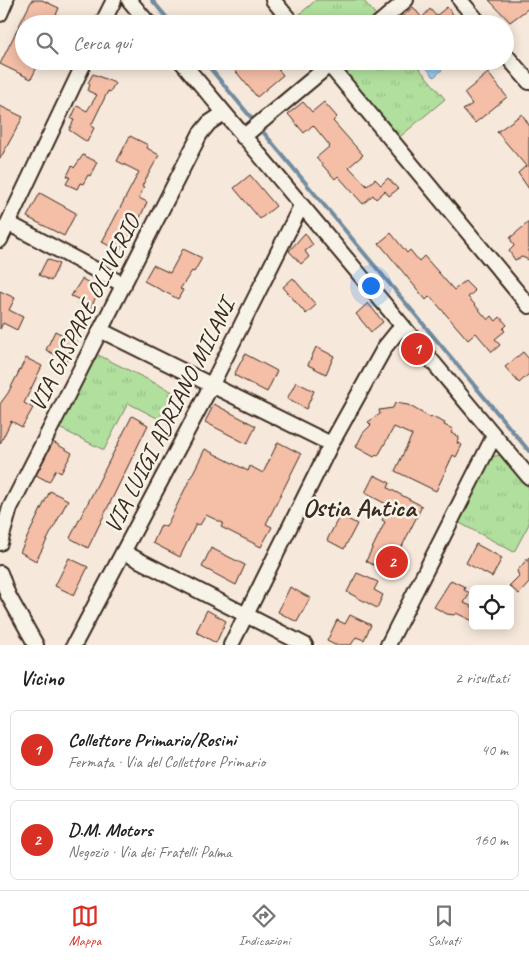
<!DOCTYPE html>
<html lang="it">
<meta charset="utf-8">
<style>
:root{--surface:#fff;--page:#f2f2f2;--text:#222;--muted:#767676;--line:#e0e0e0;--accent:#d93025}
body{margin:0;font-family:Caveat,sans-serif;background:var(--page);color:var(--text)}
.controls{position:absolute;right:15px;bottom:15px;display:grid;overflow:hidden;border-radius:8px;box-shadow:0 2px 12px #0003}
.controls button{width:45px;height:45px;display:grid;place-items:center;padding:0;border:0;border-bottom:1px solid var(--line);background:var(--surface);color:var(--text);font:25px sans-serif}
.you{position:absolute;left:370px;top:285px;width:18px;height:18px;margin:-12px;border:4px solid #fff;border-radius:50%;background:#1a73e8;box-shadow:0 0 0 8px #1a73e833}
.badge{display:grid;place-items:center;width:32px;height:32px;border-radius:50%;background:var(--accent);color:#fff;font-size:16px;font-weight:700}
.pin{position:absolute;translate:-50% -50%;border:2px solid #fff;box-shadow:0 1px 5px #0006}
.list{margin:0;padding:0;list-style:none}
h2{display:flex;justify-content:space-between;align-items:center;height:65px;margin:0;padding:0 20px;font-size:21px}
h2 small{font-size:16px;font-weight:400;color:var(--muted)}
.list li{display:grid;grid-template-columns:32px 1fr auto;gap:15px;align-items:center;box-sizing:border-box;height:80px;margin:0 10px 10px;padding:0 10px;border:1px solid var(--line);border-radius:8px}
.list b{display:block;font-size:19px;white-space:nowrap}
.list p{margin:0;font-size:16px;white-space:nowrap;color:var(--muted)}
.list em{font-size:16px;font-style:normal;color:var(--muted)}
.icon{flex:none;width:28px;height:28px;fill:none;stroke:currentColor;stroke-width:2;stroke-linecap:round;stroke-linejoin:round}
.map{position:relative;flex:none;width:529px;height:645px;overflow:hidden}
.search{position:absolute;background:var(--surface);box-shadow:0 2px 12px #0003;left:15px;right:15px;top:15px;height:55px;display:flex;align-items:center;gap:12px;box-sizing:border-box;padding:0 18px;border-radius:28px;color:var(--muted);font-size:19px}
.sheet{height:245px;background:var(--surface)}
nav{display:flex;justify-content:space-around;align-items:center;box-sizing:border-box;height:70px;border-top:1px solid var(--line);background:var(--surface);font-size:14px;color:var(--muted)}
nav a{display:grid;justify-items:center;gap:2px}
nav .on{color:var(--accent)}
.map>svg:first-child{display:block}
.grass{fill:url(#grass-tufts);stroke:#76845e}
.water{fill:url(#water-waves);stroke:#728ca0}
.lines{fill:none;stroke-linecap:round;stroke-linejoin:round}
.stream{stroke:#728ca0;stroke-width:4}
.building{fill:#f4bea7;stroke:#3b2a1e}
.street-casing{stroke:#3b2a1e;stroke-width:18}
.street{stroke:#f7f3e8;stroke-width:14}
.labels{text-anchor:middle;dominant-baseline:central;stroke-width:5;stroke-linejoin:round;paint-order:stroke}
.street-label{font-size:24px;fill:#3b2a1e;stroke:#f7f3e8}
.quarter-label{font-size:26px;font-weight:bold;fill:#3b2a1e;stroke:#f7f3e8}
</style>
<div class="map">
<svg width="529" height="645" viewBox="0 0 529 645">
<defs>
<pattern id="grass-tufts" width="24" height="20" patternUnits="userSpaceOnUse" patternTransform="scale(1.25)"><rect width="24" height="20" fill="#b1df9e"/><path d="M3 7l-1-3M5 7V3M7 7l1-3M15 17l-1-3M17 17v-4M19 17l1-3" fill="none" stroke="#99c088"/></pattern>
<pattern id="water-waves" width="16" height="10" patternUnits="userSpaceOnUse" patternTransform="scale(1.25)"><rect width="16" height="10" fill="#97cdf6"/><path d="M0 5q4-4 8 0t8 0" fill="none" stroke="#83b0d2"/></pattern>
</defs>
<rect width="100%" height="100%" fill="#f6e8db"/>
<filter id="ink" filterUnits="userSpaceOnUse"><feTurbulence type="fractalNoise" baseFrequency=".02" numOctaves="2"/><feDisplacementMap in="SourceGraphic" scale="10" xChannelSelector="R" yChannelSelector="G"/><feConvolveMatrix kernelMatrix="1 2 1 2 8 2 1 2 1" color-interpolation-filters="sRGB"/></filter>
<g filter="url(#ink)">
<!-- grass -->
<path class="grass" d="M316,0H363L376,15L366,24H299L294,19Z
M347,61H413L445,99L396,140L337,70Z
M94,353L173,392L159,419L128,403L104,450L57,427Z
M501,455L529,488V524L514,552L456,521L490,457Z"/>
<!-- water -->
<path class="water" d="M426,61H435L442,70L434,77L423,64Z"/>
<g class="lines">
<!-- stream -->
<path class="stream" d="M152,0L172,24
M204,61L529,451"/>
</g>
<!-- building -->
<path class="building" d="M32,0H42L59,8L52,24H24V61H40L31,79L0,64Z
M489,0H529V8L510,22Z
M413,7L422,18L430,9L436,16L447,7L461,24H394Z
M242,61H287L278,69L283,75L257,97L233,68Z
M488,73L507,97L475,123L463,110L472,104L464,93Z
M93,74L115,83L110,92L108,91L91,126L94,128L87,142L69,130L74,120L71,119L77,106L87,111L97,95L88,91L90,84L88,83Z
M303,102L312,112L324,102L337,117L333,121L363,155L349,167L367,186L375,179L381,185L388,178L398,189L389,196L385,191L376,199L373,195L363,204L338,176L335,179L316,158L330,146L313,125L304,133L288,114Z
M0,106L23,117L0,159Z
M522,114L529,125V189L518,173L526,166L497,132Z
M130,136L148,145L147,148L159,155L142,186L144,187L139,198L147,202L127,247L122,245L119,251L102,242L139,172L117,161Z
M83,155L97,162L90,176L88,175L83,184L80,183L77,189L66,184L70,177L67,176L72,166L74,168Z
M250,175L276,206L260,219L234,188Z
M40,193L76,213L64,236L27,217Z
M529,222V260L522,257L515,260L509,251L514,246L510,238Z
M305,233L313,245L305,251L309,257L301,264L289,251Z
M391,233L407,253L410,250L419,261L424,256L454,290L465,281L475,291L468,297L488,320L492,316L496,321L500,317L507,325L503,329L505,331L495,339L500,345L492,352L476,333L468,340L430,296L426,300L379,243Z
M183,249L202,258L194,272L192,271L180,289L183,290L178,299L144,281L153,265L170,273Z
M47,259L59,264L51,281L39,275Z
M293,278L316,305L306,314L283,287Z
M82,279L99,288L91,309L78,303L80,300L71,296Z
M0,291L15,298L9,310L23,317L17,330L3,323L0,329Z
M368,303L383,322L371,332L356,314Z
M55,331L77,342L67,361L46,350Z
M316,347L334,356L326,374L308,365Z
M523,352L529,359V374L519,383L505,367Z
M245,354L277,371L267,392L234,375Z
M26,358L42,366L24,403L33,408L22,427L11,421L0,444V404L8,393Z
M296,382L314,391L306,409L287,399Z
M395,403L408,405L431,418L432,417L445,423L444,425L453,429L451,433L459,437L457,443L462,445L456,457L453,455L436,491L395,471L412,435L394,427L378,456L376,455L374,457L356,447L363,433L371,425L368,422L380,414L379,410L393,408Z
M214,404L256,426L247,444L205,422Z
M132,416L148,425L88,548L70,538Z
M53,442L72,453L61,473L56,470L49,482L36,475Z
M278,442L301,454L266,524L272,527L261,547L221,527L223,523L206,515L200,525L196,524L180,557L153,543L161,525L166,527L205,449L248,471L250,466L263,473Z
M374,475L390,483L388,488L422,506L389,573L366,561L385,522L382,520L390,506L365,493Z
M50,491L68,500L36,561L20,552Z
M340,515L357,524L344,549L327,540Z
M476,544L502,558L492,577L466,563Z
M211,548L245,565L236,585L202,567Z
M529,557V583L519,594L509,586L519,576L517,571Z
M69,558L88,567L74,595L55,586Z
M357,573L378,582L374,590L383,595L377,608L347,592Z
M451,580L465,587L464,590L470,593L464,603L473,607V621L456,613L454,615L447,614L434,607Z
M290,587L310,598L297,622L278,612Z
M207,610L226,621L216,643L196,632Z
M350,615L371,625L364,640L356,637L351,645H335L327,641L337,620L345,624Z"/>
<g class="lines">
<defs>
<path id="street" d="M129,0L149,24
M273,0L293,24
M460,0L480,24
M0,14L6,0
M102,24L114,0
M378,24L406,0
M505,54L529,82
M181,61L529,477
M326,61L529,306
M243,137L334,61
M8,223L124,285
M0,240L85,61
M100,330L331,444
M0,543L10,508L200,134L209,123L224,113
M123,552L305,645
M0,573L8,595L36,645
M74,645L212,384L301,206
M231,645L331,444L385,347L402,326
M388,645L494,436"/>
</defs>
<!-- street casing -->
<use href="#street" class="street-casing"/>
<!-- street -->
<use href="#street" class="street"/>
</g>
</g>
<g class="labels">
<!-- street labels -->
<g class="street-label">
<text transform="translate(84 313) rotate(-63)">VIA GASPARE OLIVERIO</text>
<text transform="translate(169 416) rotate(-63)">VIA LUIGI ADRIANO MILANI</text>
</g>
<!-- quarter labels -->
<g class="quarter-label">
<text x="359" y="507">Ostia Antica</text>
</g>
</g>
</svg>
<div class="controls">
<button><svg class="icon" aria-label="locate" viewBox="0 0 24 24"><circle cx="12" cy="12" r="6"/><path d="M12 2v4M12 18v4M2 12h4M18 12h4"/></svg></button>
</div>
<div class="you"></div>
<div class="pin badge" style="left:417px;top:349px">1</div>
<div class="pin badge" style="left:392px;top:562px">2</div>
<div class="search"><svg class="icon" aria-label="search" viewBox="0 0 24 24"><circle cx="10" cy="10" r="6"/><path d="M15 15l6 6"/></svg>Cerca qui</div>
</div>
<section class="sheet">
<h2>Vicino<small>2 risultati</small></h2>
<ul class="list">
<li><span class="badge">1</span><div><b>Collettore Primario/Rosini</b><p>Fermata · Via del Collettore Primario</p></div><em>40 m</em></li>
<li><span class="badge">2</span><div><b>D.M. Motors</b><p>Negozio · Via dei Fratelli Palma</p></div><em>160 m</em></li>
</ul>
</section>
<nav>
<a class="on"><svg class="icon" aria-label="map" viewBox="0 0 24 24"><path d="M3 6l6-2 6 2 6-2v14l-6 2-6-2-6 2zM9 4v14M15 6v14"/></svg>Mappa</a>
<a><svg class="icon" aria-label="directions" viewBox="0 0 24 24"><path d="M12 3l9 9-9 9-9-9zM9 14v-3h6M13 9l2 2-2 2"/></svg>Indicazioni</a>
<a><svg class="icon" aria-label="saved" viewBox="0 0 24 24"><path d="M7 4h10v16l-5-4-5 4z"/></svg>Salvati</a>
</nav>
